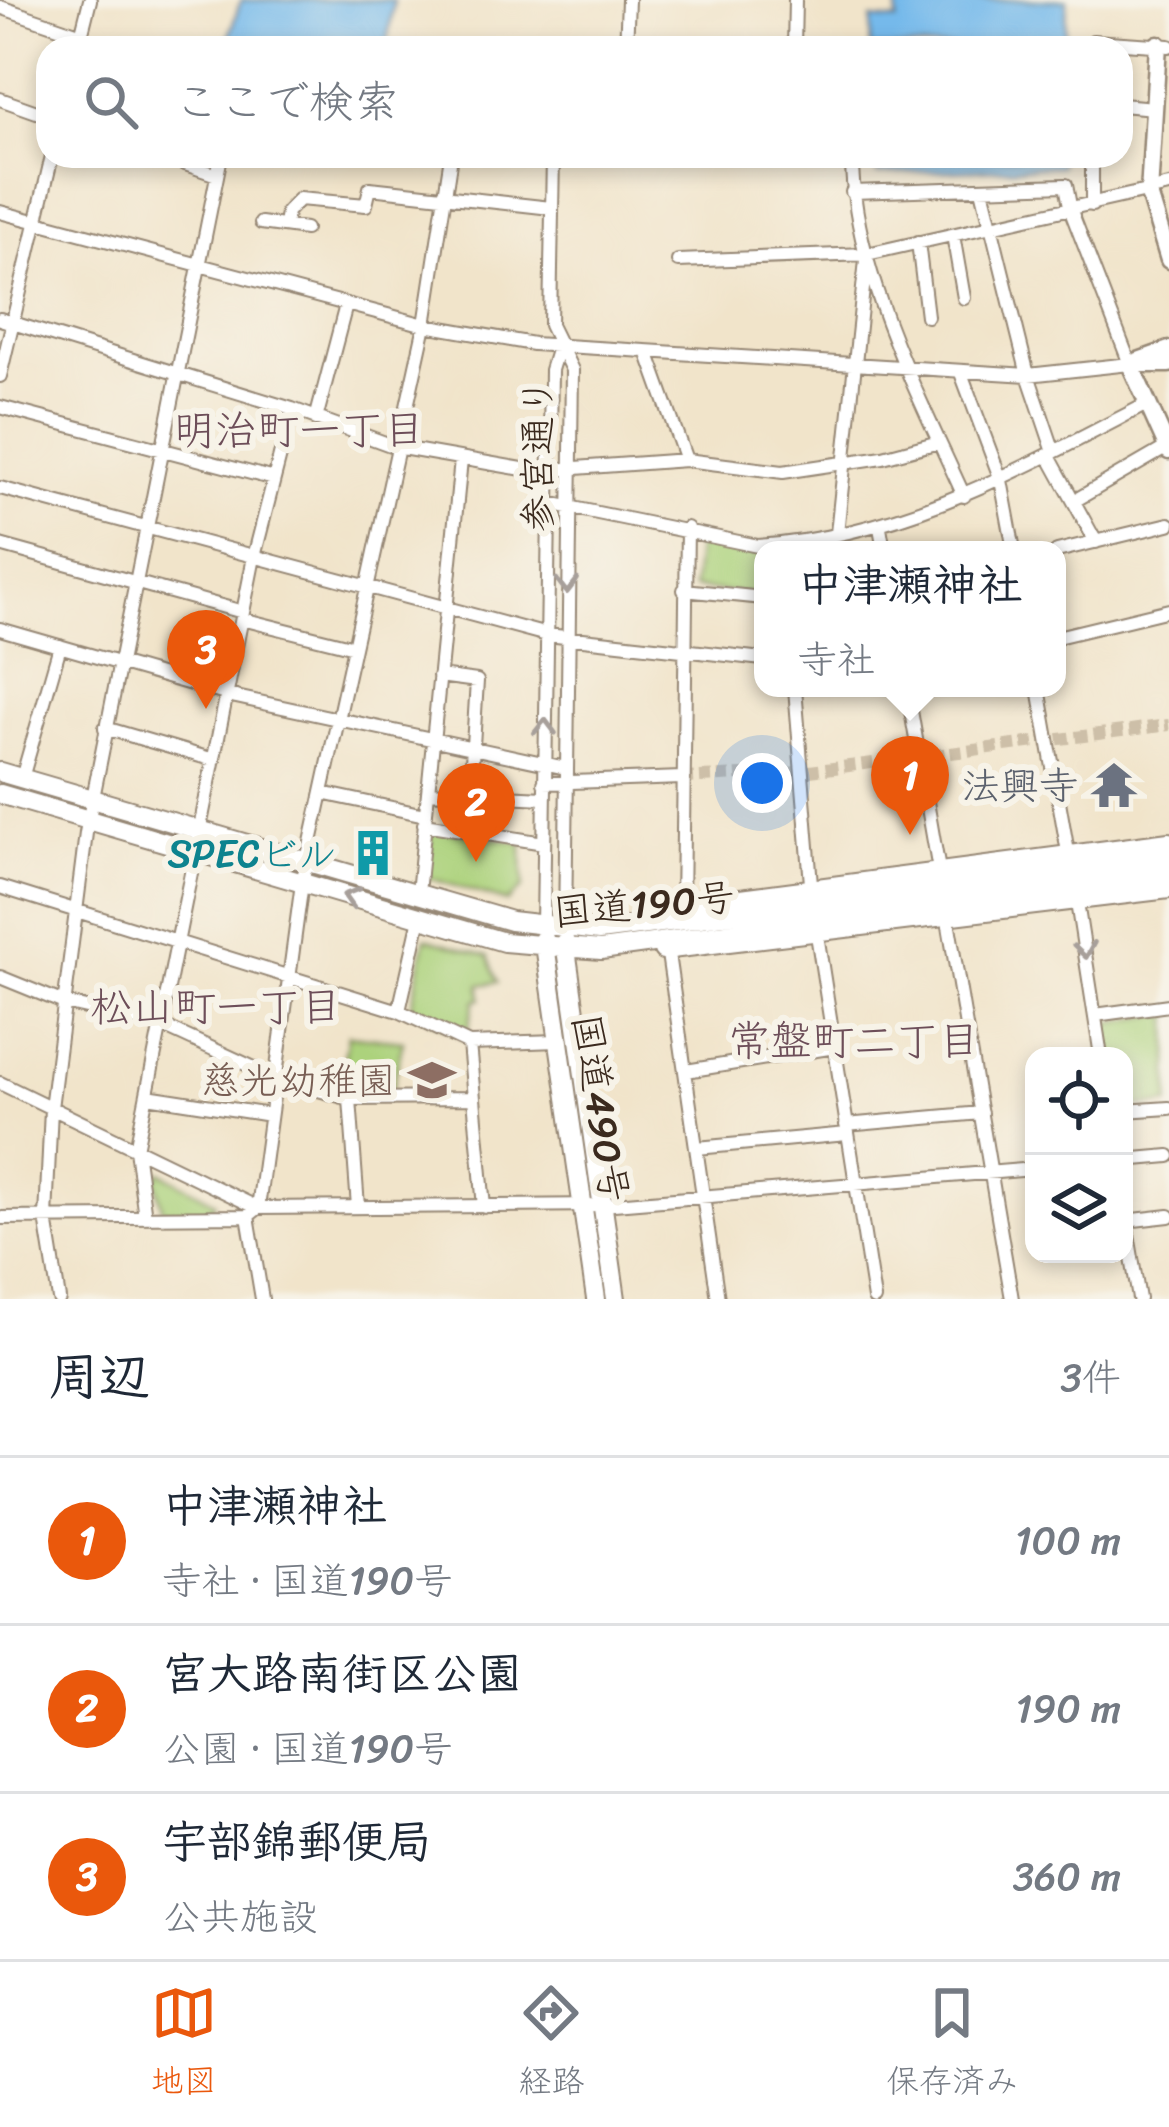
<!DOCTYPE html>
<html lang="ja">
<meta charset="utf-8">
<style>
:root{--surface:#fff;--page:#f2f2f3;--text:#1f2937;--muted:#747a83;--line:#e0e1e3;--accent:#ea580c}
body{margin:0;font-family:Sriracha,"Klee One",sans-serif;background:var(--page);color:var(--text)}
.controls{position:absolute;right:36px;bottom:36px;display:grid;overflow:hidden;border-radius:24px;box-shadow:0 6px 18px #0003}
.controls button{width:108px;height:108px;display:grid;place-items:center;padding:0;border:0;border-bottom:3px solid var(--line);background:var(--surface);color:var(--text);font:60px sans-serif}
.you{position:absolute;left:762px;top:783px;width:42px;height:42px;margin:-30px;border:9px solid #fff;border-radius:50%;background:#1a73e8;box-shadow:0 0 0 18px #1a73e833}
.badge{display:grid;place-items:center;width:78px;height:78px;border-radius:50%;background:var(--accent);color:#fff;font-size:39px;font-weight:700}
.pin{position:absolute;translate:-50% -99px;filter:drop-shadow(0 3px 6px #0008)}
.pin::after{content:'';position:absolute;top:63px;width:42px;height:36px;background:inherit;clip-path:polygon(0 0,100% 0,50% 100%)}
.popup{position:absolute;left:754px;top:541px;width:312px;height:156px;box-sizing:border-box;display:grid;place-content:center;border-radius:24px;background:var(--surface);filter:drop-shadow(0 3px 9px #0005);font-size:39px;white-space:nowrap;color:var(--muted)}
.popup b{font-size:45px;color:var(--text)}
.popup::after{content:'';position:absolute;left:50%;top:100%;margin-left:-24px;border:24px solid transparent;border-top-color:var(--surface)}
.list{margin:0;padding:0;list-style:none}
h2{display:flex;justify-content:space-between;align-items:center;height:156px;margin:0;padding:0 48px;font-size:51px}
h2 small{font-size:39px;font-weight:400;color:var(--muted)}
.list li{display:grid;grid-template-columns:78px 1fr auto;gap:36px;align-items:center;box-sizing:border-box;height:168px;padding:0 48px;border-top:3px solid var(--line)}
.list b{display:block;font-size:45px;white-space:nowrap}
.list p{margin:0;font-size:39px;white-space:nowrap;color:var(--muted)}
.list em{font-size:39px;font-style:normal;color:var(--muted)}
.icon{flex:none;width:66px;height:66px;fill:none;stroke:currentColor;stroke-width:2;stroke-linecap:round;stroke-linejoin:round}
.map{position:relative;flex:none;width:1169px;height:1299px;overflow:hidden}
.search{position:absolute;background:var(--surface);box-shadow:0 6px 18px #0003;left:36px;right:36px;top:36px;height:132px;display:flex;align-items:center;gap:30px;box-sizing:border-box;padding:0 42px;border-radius:36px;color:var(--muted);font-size:45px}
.sheet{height:660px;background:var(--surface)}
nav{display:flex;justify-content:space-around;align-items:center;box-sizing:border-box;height:168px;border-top:3px solid var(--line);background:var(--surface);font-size:33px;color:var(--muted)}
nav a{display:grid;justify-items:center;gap:6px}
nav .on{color:var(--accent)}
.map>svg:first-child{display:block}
.green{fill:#acd27b;stroke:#747e4c;stroke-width:3}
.water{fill:#75b9eb;stroke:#587284;stroke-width:3}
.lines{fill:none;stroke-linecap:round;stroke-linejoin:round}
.minor-tunnel{stroke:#cdbfa8;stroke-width:12;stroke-dasharray:12 6;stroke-linecap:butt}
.minor-casing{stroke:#968774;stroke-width:16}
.major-casing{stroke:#968774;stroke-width:21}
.highway-casing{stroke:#968774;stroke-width:22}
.minor{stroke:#fff;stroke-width:12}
.major{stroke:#fff;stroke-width:16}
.highway{stroke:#fff;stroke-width:18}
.oneway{stroke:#a79f9a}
.labels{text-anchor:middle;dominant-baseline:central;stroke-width:12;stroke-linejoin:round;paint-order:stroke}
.street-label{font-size:39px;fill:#3b2a1e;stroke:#f7f3e8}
.worship-label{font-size:39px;fill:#5b616d;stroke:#f7f3e8;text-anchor:end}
.culture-label{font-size:39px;fill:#0d838f;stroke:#f7f3e8;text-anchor:end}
.education-label{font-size:39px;fill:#785e54;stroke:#f7f3e8;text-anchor:end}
.neighbourhood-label{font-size:42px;fill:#6d4e59;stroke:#f7f3e8}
</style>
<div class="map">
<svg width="1169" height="1299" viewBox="0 0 1169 1299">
<rect width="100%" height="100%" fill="#f7f3e8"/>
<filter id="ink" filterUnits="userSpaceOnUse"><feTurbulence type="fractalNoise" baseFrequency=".00833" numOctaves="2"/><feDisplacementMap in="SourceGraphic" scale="24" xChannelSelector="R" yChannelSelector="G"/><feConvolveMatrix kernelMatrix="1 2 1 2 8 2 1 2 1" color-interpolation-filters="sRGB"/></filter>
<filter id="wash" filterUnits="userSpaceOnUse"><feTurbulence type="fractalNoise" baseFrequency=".004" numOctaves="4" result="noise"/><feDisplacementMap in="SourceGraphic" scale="48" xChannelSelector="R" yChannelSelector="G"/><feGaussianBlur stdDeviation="2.7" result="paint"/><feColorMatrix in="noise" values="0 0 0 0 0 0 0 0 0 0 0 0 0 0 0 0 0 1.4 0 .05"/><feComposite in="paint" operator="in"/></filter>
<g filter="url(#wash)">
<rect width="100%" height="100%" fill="#f1e4ca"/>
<!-- green -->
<path class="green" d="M698,538L763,554V596L693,588Z
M437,828L522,843L523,887L507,902L426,877L432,832Z
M426,938L488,956L498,982L480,985L481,999L475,1001L466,1038L411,1009Z
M1169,1013V1104L1124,1107V1056H1109L1105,1024Z
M348,1035L403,1041L391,1093L339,1089Z
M160,1172L215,1202L210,1211H163L155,1178Z"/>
<!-- water -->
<path class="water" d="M241,0H394L386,48H225Z
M898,0H1067L1065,48H870L872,19L897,21Z
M878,156H1061L1060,166L877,174Z"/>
</g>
<g filter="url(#ink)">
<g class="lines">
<!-- minor-tunnel -->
<path class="minor-tunnel" d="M682,778L802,772L1169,725"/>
<defs>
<path id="minor" d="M0,7L82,35
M78,48L90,0
M626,48L628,0
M794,48L795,0
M1093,48V41L1169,46
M0,99L48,116
M1121,105L1154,108
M162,156L217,175
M553,156L550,325L572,370L565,931
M852,156C851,267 919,396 964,496
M1092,156V205
M982,189L1028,375L1054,452
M0,212L425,325L533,344L1028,375L1130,364L1071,211L1066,185L852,192
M261,223L305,229
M285,226L287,212L299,199L366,205L370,188L551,208
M953,235L964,298
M918,242L927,316
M678,261L867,254L1169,186
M0,319L292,409L396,447L534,471L686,460L783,472L883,457L939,442
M648,354L686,460
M961,373L1001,480L1014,550
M0,376L52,156
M0,407L274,479
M316,419L346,305
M1050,458L1096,542
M0,488L547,635L763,659
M1074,501L1169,446
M549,503L758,546C903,536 1021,469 1147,404
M880,527L884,550
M837,533L866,260
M0,545L243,612
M1057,551L1169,524
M684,590L763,598
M242,619L354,647
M0,629L236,697L566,768
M1057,637L1169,610
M439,676L477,681L470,794
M795,688L812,896
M907,688L940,876
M1039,688L1069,858
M105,728L214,760
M22,778L60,646
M544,783L682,778
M428,792L544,798
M322,793L425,815
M424,824L544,843
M0,887L399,1011L469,1044L558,1041
M418,893L461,460
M1076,896L1101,1056
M682,907L687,528
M947,914L1012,1299
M543,926L551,370L558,347
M816,928L874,1299
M668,954L718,1299
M0,977L64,1003L161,1025L276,1078L350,1099L473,1098
M399,1011L420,918
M1095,1015L1169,1005
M469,1044L484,1207
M686,1071L835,1047
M0,1083L258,1208L602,1205L1034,1169
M147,1096L270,1115
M350,1099L358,1207
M1124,1111L1169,1108
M846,1125L981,1113
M697,1148L847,1134
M1124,1160L1169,1156
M1124,1211L1139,1299
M248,1216L262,1299
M145,1217L136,1149L254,557L292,409
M0,1218L248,1216L258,1208L302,883L425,325L451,156
M1125,1221L1169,1216
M59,1299L46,1218L51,1108L86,833L221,156"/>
<path id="major" d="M1158,44L1149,194L1169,260
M1130,364L1169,451
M1130,364L1169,350
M1137,364H1169"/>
<path id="highway" d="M0,772L511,921L599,931L1169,858
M0,794L504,942L601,950L1169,873
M669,922L682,907L702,903L1169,842
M544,938L596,1299
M565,942L616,1299
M663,950L1169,889"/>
</defs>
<!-- minor casing -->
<use href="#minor" class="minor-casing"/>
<!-- major casing -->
<use href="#major" class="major-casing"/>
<!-- highway casing -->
<use href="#highway" class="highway-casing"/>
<!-- minor -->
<use href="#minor" class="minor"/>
<!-- major -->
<use href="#major" class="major"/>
<!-- highway -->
<use href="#highway" class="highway"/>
</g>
<!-- one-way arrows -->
<defs><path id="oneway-chevron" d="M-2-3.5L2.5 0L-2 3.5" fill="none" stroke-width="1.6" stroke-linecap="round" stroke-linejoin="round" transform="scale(3)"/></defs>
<g class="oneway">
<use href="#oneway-chevron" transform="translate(567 585) rotate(90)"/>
<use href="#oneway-chevron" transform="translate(545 727) rotate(-89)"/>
<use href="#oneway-chevron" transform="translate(351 897) rotate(-163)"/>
<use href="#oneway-chevron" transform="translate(1085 950) rotate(81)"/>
</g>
</g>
<!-- icons -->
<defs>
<symbol id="temple-bare" viewBox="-9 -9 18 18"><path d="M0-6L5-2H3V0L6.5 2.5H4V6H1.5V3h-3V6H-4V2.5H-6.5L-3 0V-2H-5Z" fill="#6b7280" stroke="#f7f3e8" stroke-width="2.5" paint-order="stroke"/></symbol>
<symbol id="building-bare" viewBox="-9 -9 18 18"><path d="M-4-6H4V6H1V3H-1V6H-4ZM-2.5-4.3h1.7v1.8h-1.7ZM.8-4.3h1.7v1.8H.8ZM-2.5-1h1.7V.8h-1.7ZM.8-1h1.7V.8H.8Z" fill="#0f9aa8" stroke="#f7f3e8" stroke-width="2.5" paint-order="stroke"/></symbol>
<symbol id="school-bare" viewBox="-9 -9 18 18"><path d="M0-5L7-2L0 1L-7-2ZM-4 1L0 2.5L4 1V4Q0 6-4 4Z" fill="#8d6e63" stroke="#f7f3e8" stroke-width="2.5" paint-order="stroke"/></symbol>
</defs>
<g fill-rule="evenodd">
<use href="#temple-bare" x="1081" y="752" width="66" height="66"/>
<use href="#building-bare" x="340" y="820" width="66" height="66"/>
<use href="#school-bare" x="399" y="1047" width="66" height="66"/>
</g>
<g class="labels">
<!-- street labels -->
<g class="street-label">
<text transform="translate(537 455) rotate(-90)">参宮通り</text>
<text transform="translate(644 904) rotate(-5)">国道190号</text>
<text transform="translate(601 1108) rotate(81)">国道490号</text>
</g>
<!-- worship labels -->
<g class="worship-label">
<text x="1078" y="785">法興寺</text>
</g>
<!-- culture labels -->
<g class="culture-label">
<text x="337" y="853">SPECビル</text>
</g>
<!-- education labels -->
<g class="education-label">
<text x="396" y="1080">慈光幼稚園</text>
</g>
<!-- neighbourhood labels -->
<g class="neighbourhood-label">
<text x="299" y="430">明治町一丁目</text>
<text x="216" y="1007">松山町一丁目</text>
<text x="854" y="1041">常盤町二丁目</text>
</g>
</g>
</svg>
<div class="controls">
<button><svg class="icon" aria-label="locate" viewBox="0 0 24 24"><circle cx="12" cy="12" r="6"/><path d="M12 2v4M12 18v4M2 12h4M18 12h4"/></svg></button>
<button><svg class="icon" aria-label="layers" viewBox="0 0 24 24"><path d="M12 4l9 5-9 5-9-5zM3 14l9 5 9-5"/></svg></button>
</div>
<div class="you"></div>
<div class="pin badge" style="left:910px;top:835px">1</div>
<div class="popup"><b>中津瀬神社</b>寺社</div>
<div class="pin badge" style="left:476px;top:862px">2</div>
<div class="pin badge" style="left:206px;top:709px">3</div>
<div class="search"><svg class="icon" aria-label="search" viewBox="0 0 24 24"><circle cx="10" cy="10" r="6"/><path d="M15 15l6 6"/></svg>ここで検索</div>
</div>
<section class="sheet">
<h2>周辺<small>3件</small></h2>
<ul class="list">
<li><span class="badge">1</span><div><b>中津瀬神社</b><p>寺社 · 国道190号</p></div><em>100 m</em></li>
<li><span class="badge">2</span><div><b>宮大路南街区公園</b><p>公園 · 国道190号</p></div><em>190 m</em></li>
<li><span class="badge">3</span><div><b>宇部錦郵便局</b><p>公共施設</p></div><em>360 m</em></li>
</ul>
</section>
<nav>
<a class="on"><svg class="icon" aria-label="map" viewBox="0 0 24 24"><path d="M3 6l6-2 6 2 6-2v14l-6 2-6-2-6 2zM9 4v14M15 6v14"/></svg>地図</a>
<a><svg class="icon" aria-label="directions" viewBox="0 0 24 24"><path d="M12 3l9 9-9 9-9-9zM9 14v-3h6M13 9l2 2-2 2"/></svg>経路</a>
<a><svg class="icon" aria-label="saved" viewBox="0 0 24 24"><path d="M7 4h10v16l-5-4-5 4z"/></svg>保存済み</a>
</nav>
